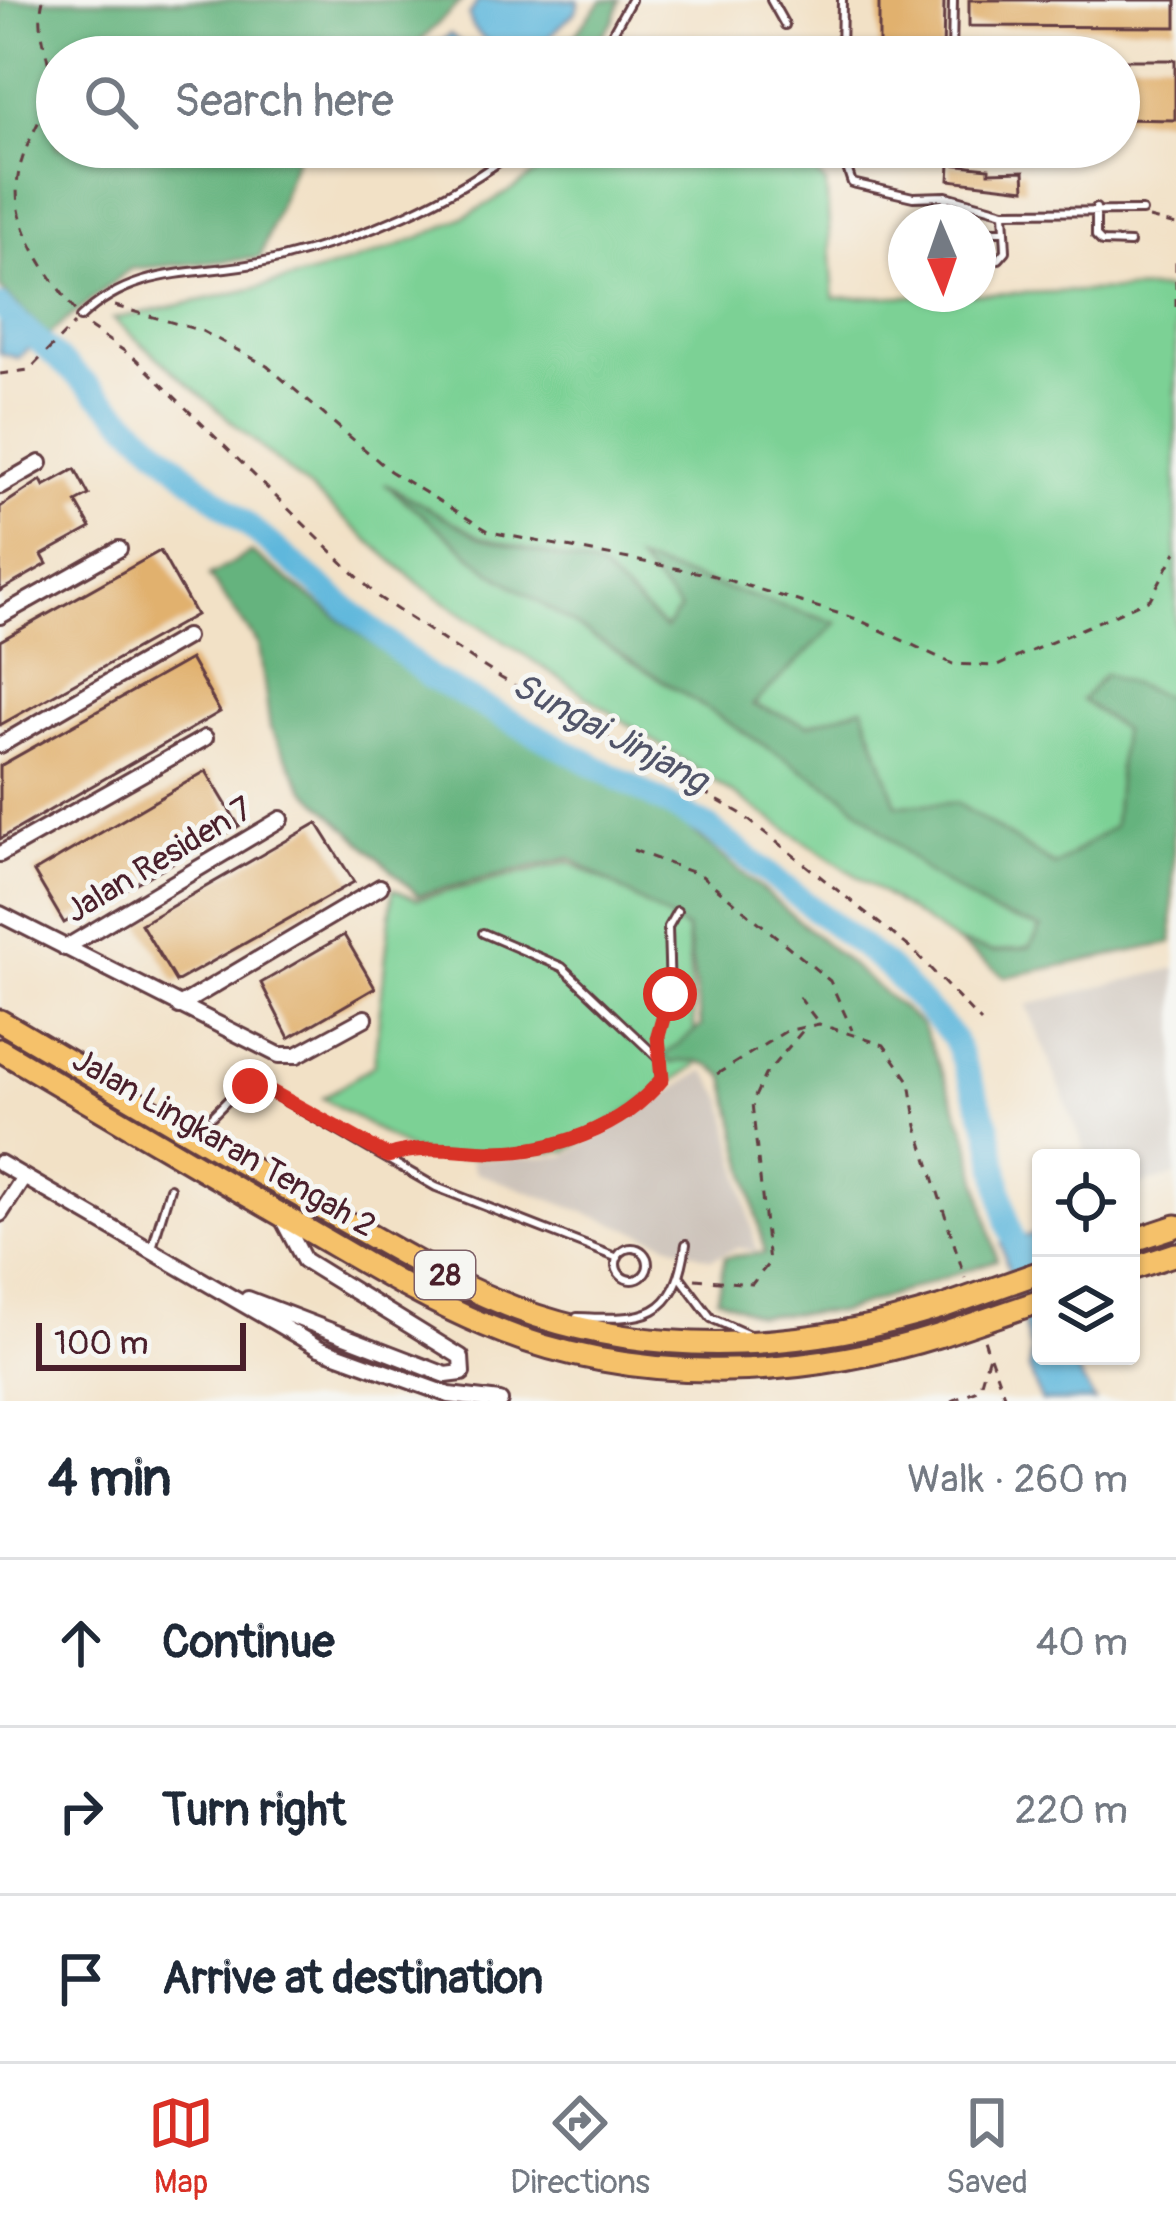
<!DOCTYPE html>
<meta charset="utf-8">
<style>
:root{--surface:#fff;--page:#f2f2f3;--text:#1f2937;--muted:#747a83;--line:#e0e1e3;--accent:#d93025}
body{margin:0;font-family:Pangolin,sans-serif;background:var(--page);color:var(--text)}
.controls{position:absolute;right:36px;bottom:36px;display:grid;overflow:hidden;border-radius:12px;box-shadow:0 3px 9px #0004}
.controls button{width:108px;height:108px;display:grid;place-items:center;padding:0;border:0;border-bottom:3px solid var(--line);background:var(--surface);color:var(--text);font:60px sans-serif}
.compass{position:absolute;left:888px;top:204px;width:108px;height:108px;border-radius:50%;background:var(--surface);box-shadow:0 3px 9px #0004;rotate:178deg}
.scale{position:absolute;left:36px;bottom:30px;width:210px;box-sizing:border-box;padding-left:12px;border:6px solid #4a1f2b;border-top:0;font-size:33px;line-height:42px;white-space:nowrap;color:#4a1f2b;-webkit-text-stroke:9px #f6f6f2;paint-order:stroke}
.stop{position:absolute;width:36px;height:36px;margin:-27px;border:9px solid #d93025;border-radius:50%;background:#fff}
.stop.end{background:#d93025;border-color:#fff;box-shadow:0 3px 12px #0008}
.list{margin:0;padding:0;list-style:none}
h2{display:flex;justify-content:space-between;align-items:center;height:156px;margin:0;padding:0 48px;font-size:51px}
h2 small{font-size:39px;font-weight:400;color:var(--muted)}
.list li{display:grid;grid-template-columns:78px 1fr auto;gap:36px;align-items:center;box-sizing:border-box;height:168px;padding:0 48px;border-top:3px solid var(--line)}
.list b{display:block;font-size:45px;white-space:nowrap}
.list em{font-size:39px;font-style:normal;color:var(--muted)}
.icon{flex:none;width:66px;height:66px;fill:none;stroke:currentColor;stroke-width:2;stroke-linecap:round;stroke-linejoin:round}
.map{position:relative;flex:none;width:1176px;height:1401px;overflow:hidden}
.search{position:absolute;background:var(--surface);box-shadow:0 3px 9px #0004;left:36px;right:36px;top:36px;height:132px;display:flex;align-items:center;gap:30px;box-sizing:border-box;padding:0 42px;border-radius:66px;color:var(--muted);font-size:45px}
.sheet{height:660px;background:var(--surface)}
nav{display:flex;justify-content:space-around;align-items:center;box-sizing:border-box;height:168px;border-top:3px solid var(--line);background:var(--surface);font-size:33px;color:var(--muted)}
nav a{display:grid;justify-items:center;gap:6px}
nav .on{color:var(--accent)}
.map>svg:first-child{display:block}
.industrial{fill:#ccc2b9}
.green{fill:#7cd195;stroke:#637860;stroke-width:3}
.forest{fill:#65b37e;stroke:#586954;stroke-width:3}
.water{fill:#5fb7dc;stroke:#546b84;stroke-width:3}
.lines{fill:none;stroke-linecap:round;stroke-linejoin:round}
.river{stroke:#5fb7dc;stroke-width:24}
.building{fill:#e1b16e}
.service-casing{stroke:#633c42;stroke-width:12}
.minor-casing{stroke:#633c42;stroke-width:20}
.trunk-casing{stroke:#633c42;stroke-width:27}
.path{stroke:#633c42;stroke-width:3;stroke-dasharray:9 9;stroke-linecap:butt}
.service{stroke:#fff;stroke-width:6}
.minor{stroke:#fff;stroke-width:14}
.trunk{stroke:#f5c16b;stroke-width:21}
.trunk-bridge-casing{stroke:#633c42;stroke-width:27;stroke-linecap:butt}
.trunk-bridge{stroke:#f5c16b;stroke-width:21}
.route{stroke:#d93025;stroke-width:15}
.labels{text-anchor:middle;dominant-baseline:central;stroke-width:10;stroke-linejoin:round;paint-order:stroke}
.shield{fill:#f6f6f2;stroke:#7e6067;stroke-width:3}
.shield-label{font-size:30px;font-weight:bold;fill:#4a1f2b}
.street-label{font-size:33px;fill:#4a1f2b;stroke:#f6f6f2}
.water-label{font-size:36px;font-style:italic;fill:#515469;stroke:#f6f6f2}
</style>
<div class="map">
<svg width="1176" height="1401" viewBox="0 0 1176 1401">
<rect width="100%" height="100%" fill="#f6f6f2"/>
<filter id="ink" filterUnits="userSpaceOnUse"><feTurbulence type="fractalNoise" baseFrequency=".00833" numOctaves="2"/><feDisplacementMap in="SourceGraphic" scale="24" xChannelSelector="R" yChannelSelector="G"/><feConvolveMatrix kernelMatrix="1 2 1 2 8 2 1 2 1" color-interpolation-filters="sRGB"/></filter>
<filter id="wash" filterUnits="userSpaceOnUse"><feTurbulence type="fractalNoise" baseFrequency=".004" numOctaves="4" result="noise"/><feDisplacementMap in="SourceGraphic" scale="48" xChannelSelector="R" yChannelSelector="G"/><feGaussianBlur stdDeviation="2.7" result="paint"/><feColorMatrix in="noise" values="0 0 0 0 0 0 0 0 0 0 0 0 0 0 0 0 0 1.4 0 .05"/><feComposite in="paint" operator="in"/></filter>
<g filter="url(#wash)">
<rect width="100%" height="100%" fill="#f2e1c6"/>
<!-- industrial -->
<path class="industrial" d="M1176,968V1175L1131,1188V1158H1088L1027,1005Z
M705,1070L724,1099L757,1251L738,1248L711,1259L475,1172L471,1160L566,1156Z"/>
<!-- green -->
<path class="green" d="M568,147H793L826,184L834,298L1163,289L1176,293V682L1170,698L1082,700L1123,730L1114,827L1055,866L957,803L897,805L808,725L752,704L836,623L640,562L680,609L666,629L599,568L480,537L392,488L490,571L844,796L928,873L993,913L1042,928L1030,947L994,952L956,942L424,588L113,319C268,286 446,256 568,147Z
M569,862L686,923L697,1065L568,1151L425,1159L323,1098L374,1065L393,889L417,899Z"/>
<!-- forest -->
<path class="forest" d="M0,0H462L404,57H57V147H300L260,258L130,269L48,335L0,288Z
M602,0H620L613,22L584,57H557Z
M384,483L480,537L599,568L665,629L680,609L637,561L837,623L753,705L808,725L863,707L897,805L957,803L1055,866L1114,826L1122,730L1082,700L1105,674L1169,698L1176,682L1172,943L1006,977L956,942L994,952L1030,947L1041,928L993,913L928,873L844,796L490,571Z
M251,552L413,674L664,807L922,1025L967,1133L997,1260L841,1312L757,1315L717,1297L725,1257L765,1253L725,1077C707,1060 694,1058 671,1063L663,1056L701,1026L687,930L570,858L418,895L304,788L270,728L259,645L209,576Z"/>
<!-- water -->
<path class="water" d="M478,0H578L579,1L576,11L528,57H503L473,28L469,16Z
M450,34L478,57H423Z
M0,297L42,337L18,358L0,353Z
M1033,1234L1041,1264V1356H1068L1095,1401H1041L1029,1369L1031,1350L1001,1244Z"/>
<g class="lines">
<!-- river -->
<path class="river" d="M0,306L180,469L431,678L707,826L887,966L953,1037L989,1127L1007,1221L1041,1322"/>
</g>
<g id="blocks">
<!-- building -->
<path class="building" d="M879,0H944L943,57H879Z
M969,0H1176V27L969,26Z
M1119,60H1175V120L1119,119Z
M950,164L989,168V172L1024,171L1025,189L949,180Z
M75,469L89,495L76,502L91,528L42,555L47,564L0,591V507L41,480L44,486Z
M160,551L196,615L0,725V641Z
M190,659L220,712L0,839V766Z
M206,771L239,826L64,923L34,872Z
M317,823L354,882L176,982L141,924Z
M344,935L375,988L289,1038L261,983Z"/>
</g>
</g>
<g filter="url(#ink)">
<use href="#blocks" fill-opacity="0" stroke="#633c42" stroke-width="3"/>
<g class="lines">
<defs>
<path id="service" d="M771,0L785,25
M599,57L631,0
M841,57L842,0
M952,57L953,0
M840,147L852,183L913,197L946,196L1004,212L1142,211
M1096,208V236L1102,242L1130,243
M944,222L946,196
M978,231H1005
M978,259H999L1006,251L1004,212
M80,318C140,261 204,278 278,259C363,238 450,201 519,147
M483,933L562,967L657,1057
M212,1116L231,1097L260,1086L436,1187L618,1258
M388,1156C421,1144 455,1151 489,1152C553,1153 621,1129 662,1079L658,1036L670,994L668,927L677,911
M152,1248L170,1188
M616 1264a16 16 0 1 1 32 0a16 16 0 1 1-32 0Z
M681,1278L711,1318L749,1335
M577,1317C646,1320 675,1320 686,1244"/>
<path id="minor" d="M0,486L40,463
M0,616L119,549
M0,745L186,637
M0,854L205,738
M0,914L279,1055H297L365,1018
M65,948L281,819
M179,1006L380,887
M0,1163L319,1348L449,1395L500,1401
M0,1214L24,1177
M248,1299L446,1375L462,1373L461,1357L304,1260L283,1220"/>
<path id="trunk" d="M0,1021C105,1082 210,1146 316,1205C388,1245 459,1290 537,1316C670,1359 811,1348 942,1307
M0,1050C97,1107 194,1165 292,1221C355,1257 418,1297 485,1325C628,1386 795,1381 941,1335
M1131,1241L1176,1226
M1131,1269L1176,1254"/>
</defs>
<!-- service casing -->
<use href="#service" class="service-casing"/>
<!-- minor casing -->
<use href="#minor" class="minor-casing"/>
<!-- trunk casing -->
<use href="#trunk" class="trunk-casing"/>
<!-- path -->
<path class="path" d="M43,0C34,33 55,65 50,91C45,114 29,137 22,160C3,217 43,267 75,311
M1149,218L1176,225
M1176,262V315
M115,306L202,331L267,366L390,471L490,532L711,575L857,619L953,664L997,666L1150,599L1176,552
M89,327L136,359L378,597L501,678L740,813L913,950L981,1022
M0,374L29,370L74,324
M633,850L702,876L767,929L830,981L852,1030
M799,997L818,1022
M717,1074L786,1031L819,1024L884,1045L910,1082L917,1126L965,1278
M695,1279L752,1284L769,1263L752,1103L765,1075L805,1028
M990,1356L1006,1401
M952,1401L979,1389L989,1355L984,1339"/>
<!-- service -->
<use href="#service" class="service"/>
<!-- minor -->
<use href="#minor" class="minor"/>
<!-- trunk -->
<use href="#trunk" class="trunk"/>
<defs>
<path id="trunk-bridge" d="M942,1307L1041,1272
M941,1335L1041,1301"/>
</defs>
<!-- trunk-bridge casing -->
<use href="#trunk-bridge" class="trunk-bridge-casing"/>
<!-- trunk-bridge -->
<use href="#trunk-bridge" class="trunk-bridge"/>
</g>
</g>
<g class="lines" filter="url(#ink)">
<!-- route -->
<path class="route" d="M250,1086L268,1090L388,1156C421,1144 455,1151 489,1152C552,1153 622,1129 662,1079L658,1036L670,994"/>
</g>
<g class="labels">
<!-- shield labels -->
<rect class="shield" x="415" y="1251" width="60" height="48" rx="9"/>
<g class="shield-label">
<text x="445" y="1275">28</text>
</g>
<!-- street labels -->
<g class="street-label">
<text transform="translate(159 860) rotate(-31)">Jalan Residen 7</text>
<text transform="translate(224 1143) rotate(30)">Jalan Lingkaran Tengah 2</text>
</g>
<!-- water labels -->
<g class="water-label">
<text transform="translate(610 733) rotate(28)">Sungai Jinjang</text>
</g>
</g>
</svg>
<div class="controls">
<button><svg class="icon" aria-label="locate" viewBox="0 0 24 24"><circle cx="12" cy="12" r="6"/><path d="M12 2v4M12 18v4M2 12h4M18 12h4"/></svg></button>
<button><svg class="icon" aria-label="layers" viewBox="0 0 24 24"><path d="M12 4l9 5-9 5-9-5zM3 14l9 5 9-5"/></svg></button>
</div>
<svg class="compass" viewBox="-18 -18 36 36"><path d="M0-13l5 13h-10z" fill="#e53935"/><path d="M0 13l5-13h-10z" fill="#747a83"/></svg>
<div class="scale">100 m</div>
<div class="stop" style="left:670px;top:994px"></div>
<div class="stop end" style="left:250px;top:1086px"></div>
<div class="search"><svg class="icon" aria-label="search" viewBox="0 0 24 24"><circle cx="10" cy="10" r="6"/><path d="M15 15l6 6"/></svg>Search here</div>
</div>
<section class="sheet">
<h2>4 min<small>Walk · 260 m</small></h2>
<ul class="list">
<li><svg class="icon" aria-label="ahead" viewBox="0 0 24 24"><path d="M12 20V5M6 11l6-6 6 6"/></svg><div><b>Continue</b></div><em>40 m</em></li>
<li><svg class="icon" aria-label="right" viewBox="0 0 24 24"><path d="M7 20v-9h11M14 6l5 5-5 5"/></svg><div><b>Turn right</b></div><em>220 m</em></li>
<li><svg class="icon" aria-label="arrive" viewBox="0 0 24 24"><path d="M6 21V4h12l-3 4 3 4H6"/></svg><div><b>Arrive at destination</b></div></li>
</ul>
</section>
<nav>
<a class="on"><svg class="icon" aria-label="map" viewBox="0 0 24 24"><path d="M3 6l6-2 6 2 6-2v14l-6 2-6-2-6 2zM9 4v14M15 6v14"/></svg>Map</a>
<a><svg class="icon" aria-label="directions" viewBox="0 0 24 24"><path d="M12 3l9 9-9 9-9-9zM9 14v-3h6M13 9l2 2-2 2"/></svg>Directions</a>
<a><svg class="icon" aria-label="saved" viewBox="0 0 24 24"><path d="M7 4h10v16l-5-4-5 4z"/></svg>Saved</a>
</nav>
